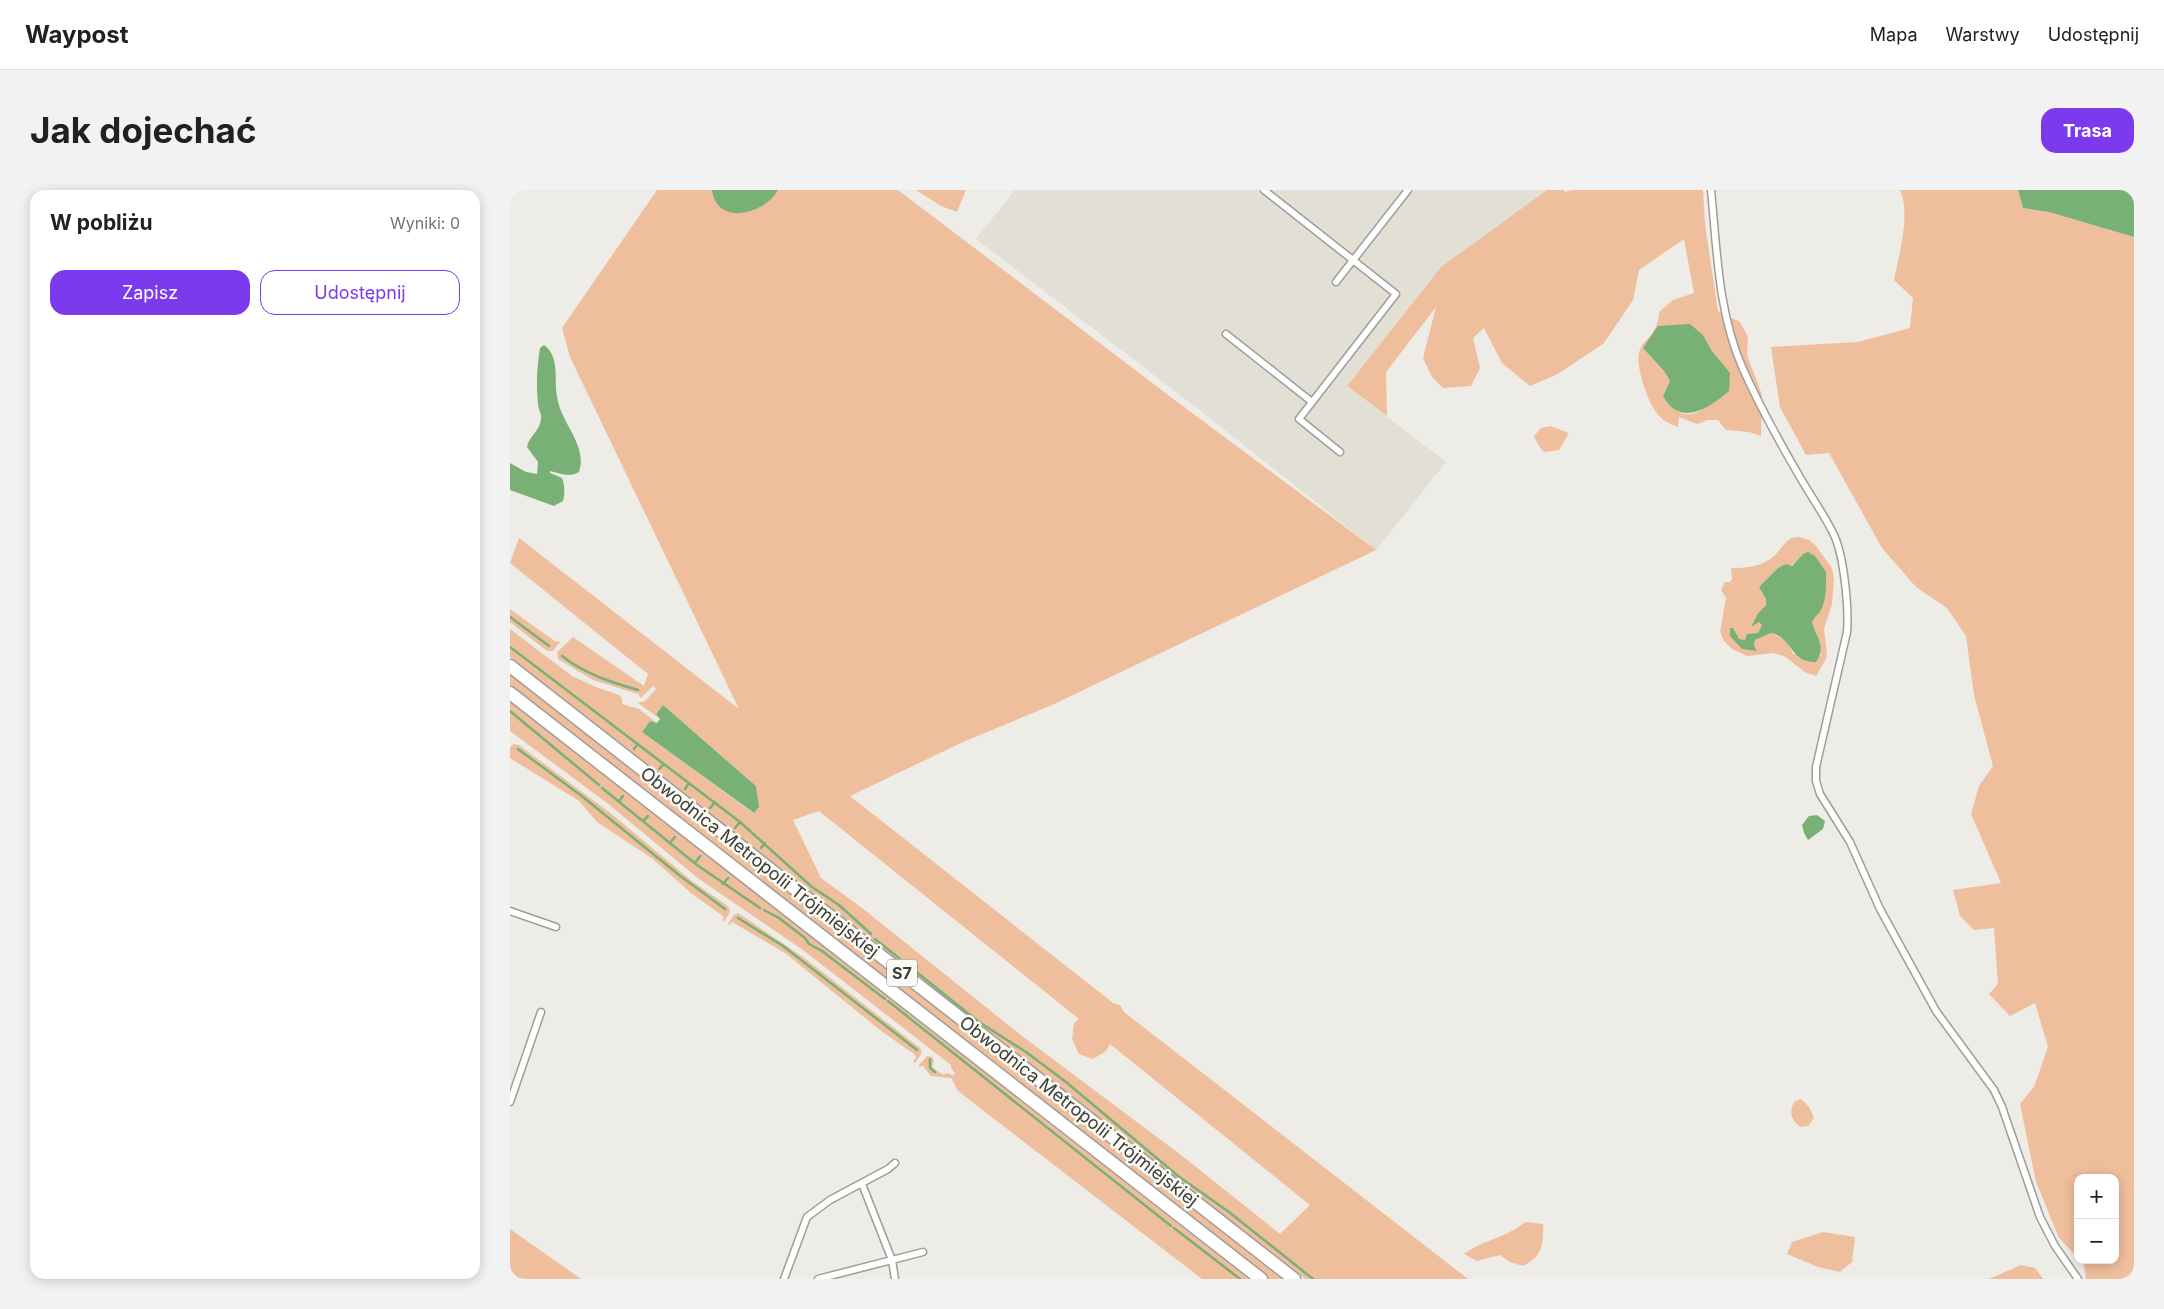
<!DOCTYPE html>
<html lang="pl">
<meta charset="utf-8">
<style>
:root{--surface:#fff;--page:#f2f2f2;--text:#202124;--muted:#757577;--line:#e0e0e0;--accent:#7c3aed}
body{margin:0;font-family:Inter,sans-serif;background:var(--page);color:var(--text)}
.controls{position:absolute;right:15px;bottom:15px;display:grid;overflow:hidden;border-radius:10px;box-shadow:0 2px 12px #0003}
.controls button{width:45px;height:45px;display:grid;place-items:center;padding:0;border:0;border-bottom:1px solid var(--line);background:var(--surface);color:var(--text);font:25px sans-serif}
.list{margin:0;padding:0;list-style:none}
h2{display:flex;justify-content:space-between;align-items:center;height:65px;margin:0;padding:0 20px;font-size:21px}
h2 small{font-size:16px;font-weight:400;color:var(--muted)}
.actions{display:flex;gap:10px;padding:15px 20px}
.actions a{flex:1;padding:11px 0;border:1px solid var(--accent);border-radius:15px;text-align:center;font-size:18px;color:var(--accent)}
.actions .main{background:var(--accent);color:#fff}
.map{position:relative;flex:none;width:1624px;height:1089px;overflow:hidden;border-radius:15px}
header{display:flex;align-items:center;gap:30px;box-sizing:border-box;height:70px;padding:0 25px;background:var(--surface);border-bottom:1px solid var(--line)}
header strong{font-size:24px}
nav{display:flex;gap:28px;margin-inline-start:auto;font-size:18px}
.intro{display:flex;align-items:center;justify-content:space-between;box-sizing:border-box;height:120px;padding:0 30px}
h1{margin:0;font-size:35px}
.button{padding:12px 22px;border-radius:15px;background:var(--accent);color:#fff;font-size:18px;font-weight:700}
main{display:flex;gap:30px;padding:0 30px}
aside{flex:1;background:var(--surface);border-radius:15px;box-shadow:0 2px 12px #0003}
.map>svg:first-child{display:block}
.built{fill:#e2e0d4}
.green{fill:#efbe9d;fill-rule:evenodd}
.water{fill:#79b076}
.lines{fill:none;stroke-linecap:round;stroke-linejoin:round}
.stream{stroke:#79b076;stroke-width:2.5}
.minor-casing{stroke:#9e9d99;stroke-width:9}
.motorway-casing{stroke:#9e9d99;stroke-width:15}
.minor{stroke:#fff;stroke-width:6}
.motorway{stroke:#fff;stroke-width:12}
.labels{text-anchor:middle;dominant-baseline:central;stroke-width:5;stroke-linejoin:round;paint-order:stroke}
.shield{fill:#fafaf5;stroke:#757572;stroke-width:1}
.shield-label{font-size:16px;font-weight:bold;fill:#3c3c3a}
.street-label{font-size:18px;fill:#3c3c3a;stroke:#fafaf5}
</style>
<header>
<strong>Waypost</strong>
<nav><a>Mapa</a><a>Warstwy</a><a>Udostępnij</a></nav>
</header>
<div class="intro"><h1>Jak dojechać</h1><a class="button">Trasa</a></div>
<main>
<aside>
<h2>W pobliżu<small>Wyniki: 0</small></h2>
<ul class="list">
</ul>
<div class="actions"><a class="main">Zapisz</a><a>Udostępnij</a></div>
</aside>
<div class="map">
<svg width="1624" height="1089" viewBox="0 0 1624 1089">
<rect width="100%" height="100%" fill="#edece7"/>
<!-- built -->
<path class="built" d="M505,0H1037L931,77L837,196L936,272L866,360L696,225L466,49Z"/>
<!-- green -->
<path class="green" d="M147,0H388L666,211L866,360L542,515L453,552L340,606L603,813L610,815L614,822L958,1089H795L0,467V439L62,486L86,497L109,505L112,508V514L129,519L147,533L140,531L132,542L243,623L248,618L246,596L153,515L146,524L150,529L128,513L135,511L146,499L143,496L131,508L128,504L83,490L48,469L47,462L63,447L134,496L138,484L0,373L9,348L229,519L60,167L52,138ZM309,621L569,829L564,833L562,849L569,864L583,869L596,861L600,854L800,1015L770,1044L671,965L512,846L352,718L311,688L283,630Z
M406,0H456L447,22L431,16Z
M1037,0H1054L1055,2L1062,0H1193L1195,34L1208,121L1230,132L1238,147L1237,165L1252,205L1251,246L1239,242L1216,240L1208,230H1198L1187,234L1169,227L1168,237C1160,234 1151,230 1146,222C1137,209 1126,178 1129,163C1133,147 1148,147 1149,122L1163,110L1184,103L1174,49L1129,80L1123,110L1094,153L1048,184L1020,196L992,173L974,138L963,148L970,178L961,196L933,198L922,187L913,168L926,117L876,182L877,226L837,196L931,77ZM1193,145L1202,161L1219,183C1213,191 1197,216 1189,221C1175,230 1160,219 1153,206L1160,191L1154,181L1133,158Z
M1390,0H1508L1513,18L1539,22L1624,47V1089H1576L1574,1075L1570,1070H1605V988H1568V1068L1549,1048L1526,992L1510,914L1524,897L1538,857L1525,813L1500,826L1479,804L1488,794L1484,738L1464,740L1450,726L1443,700L1491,693L1461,624L1469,596L1483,576L1464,505L1456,446L1437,418L1406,397L1372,358L1319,263L1296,265L1270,217L1261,157L1348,152L1400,138L1403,108L1384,90C1389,65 1401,24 1390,0Z
M1040,236L1059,243L1049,260L1034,262L1029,256L1024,246L1031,238Z
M1289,347L1299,350L1306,356L1322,378L1324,389L1322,414L1314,439L1317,463L1316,469L1306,486L1295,482L1274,466L1263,463L1237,466L1222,459L1214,451L1210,442L1216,408L1211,400L1215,392H1220L1222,389L1221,378C1236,378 1252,377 1264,366C1270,360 1274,353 1281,348ZM1293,364L1316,382L1314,405L1301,432L1306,442L1311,466L1283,464L1277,451L1261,443L1245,450L1244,456L1220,446L1226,445L1229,449L1235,451L1237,447L1248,443L1252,435L1250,432L1242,433L1256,415V409L1249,397L1268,378L1281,376Z
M0,419L46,452L48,451L50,452L43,461H37L0,432Z
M0,481L778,1089H758L721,1061L0,497Z
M0,511L739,1089H692L448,901L441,888L421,886L412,875L410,877L408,876L417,866L422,867L424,871L422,877L433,885L438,883L443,886L445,883L441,878V875L293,760L189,689L97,613L0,541Z
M4,554L9,555L99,622L182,691L219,717L220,722L214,732L212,730L214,727L181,703L143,669L87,632L69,611L0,568V557Z
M228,723L293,767L410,858L412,863L405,873L403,872L406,867L404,864L370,840L275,763L222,732L220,735L218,734L224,725Z
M1291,909L1299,917L1304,928L1298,936L1290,937C1281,929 1279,923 1284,912Z
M1015,1032L1033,1034C1034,1054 1032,1067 1013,1076L1000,1072L990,1065L967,1071L954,1064C973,1050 996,1048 1015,1032Z
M0,1039L71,1089H0Z
M1313,1042L1345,1047L1342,1072L1330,1082L1308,1077L1277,1064L1282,1052Z
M1511,1075L1525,1078L1533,1089H1479Z"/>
<!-- water -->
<path class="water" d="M202,0H268C255,24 207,37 202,0Z
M1508,0H1624V47L1539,22L1513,18Z
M1180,134L1193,145L1202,161L1220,183L1219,201C1199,218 1170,238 1153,206L1160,191L1154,181L1133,158L1148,136Z
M34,155C50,166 44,190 47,206C50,233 78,254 69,282C59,288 50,283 40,281V283L52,288C55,296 55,303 53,311L44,316L0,300V273L16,282L27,284L28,272L17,257C19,246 30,241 31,229C32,224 28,219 28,214C26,196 27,175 30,158Z
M1298,362L1305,366L1316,382C1316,393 1317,413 1309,423C1306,426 1304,428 1302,432C1306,447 1317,457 1306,472C1280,473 1283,448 1261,443L1245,450L1244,456L1247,461L1232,459L1220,446V438H1223L1229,449L1235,450L1237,444L1248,443L1252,435L1249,432L1241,437L1247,425L1256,415V409L1249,397L1268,378L1276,374L1282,376L1293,364Z
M153,515L246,596L249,617L244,623L132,542L140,531L147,533L150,529L146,524Z
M1307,625L1315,631L1313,639L1298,650L1294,643L1292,635L1299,626Z"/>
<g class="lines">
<!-- stream -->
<path class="stream" d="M0,427L39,456
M0,457L230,632L302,697L329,715L361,744
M52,466C75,484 100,492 128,500
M0,521L89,595
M8,559L73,607L169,685L215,719
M124,559L128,554
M149,579L154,574
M92,598L187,675L250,718
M175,599L179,593
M109,611L113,606
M200,618L205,612
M133,631L138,626
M225,638L230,632
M160,653L165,647
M251,658L255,653
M185,673L190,666
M213,694L218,688
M254,720L269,728L295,748L299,754L312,761L375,809
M228,728L273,756L407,860
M365,749L469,832L516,862L556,892L668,986L719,1022L803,1089
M378,811L661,1036
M420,869V878L425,882
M664,1038L730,1089"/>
<defs>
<path id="minor" d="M754,0L886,104L789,229L830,262
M1201,0C1207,60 1208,123 1233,179C1250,217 1270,253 1291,289C1302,308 1315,326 1324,345C1334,366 1339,419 1337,442L1306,577V591L1310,604L1340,652L1370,719L1426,821L1484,900L1492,917L1530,1027L1545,1056L1568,1089
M826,92L898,0
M716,144L802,212
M0,721L46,737
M0,912L31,822
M352,994L382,1070L385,1089
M274,1089L297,1027L320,1010L378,979L385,973
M308,1089L413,1062"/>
<path id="motorway" d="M0,476L784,1089
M0,503L751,1089"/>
</defs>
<!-- minor casing -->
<use href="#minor" class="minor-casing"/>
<!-- motorway casing -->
<use href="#motorway" class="motorway-casing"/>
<!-- minor -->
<use href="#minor" class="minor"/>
<!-- motorway -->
<use href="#motorway" class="motorway"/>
</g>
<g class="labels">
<!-- shield labels -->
<rect class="shield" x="377" y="769.5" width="30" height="27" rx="4"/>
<g class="shield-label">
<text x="392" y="783">S7</text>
</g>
<!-- street labels -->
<g class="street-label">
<text transform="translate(250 672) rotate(38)">Obwodnica Metropolii Trójmiejskiej</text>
<text transform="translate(569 921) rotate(38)">Obwodnica Metropolii Trójmiejskiej</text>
</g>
</g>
</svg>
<div class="controls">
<button>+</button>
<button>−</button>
</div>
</div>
</main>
